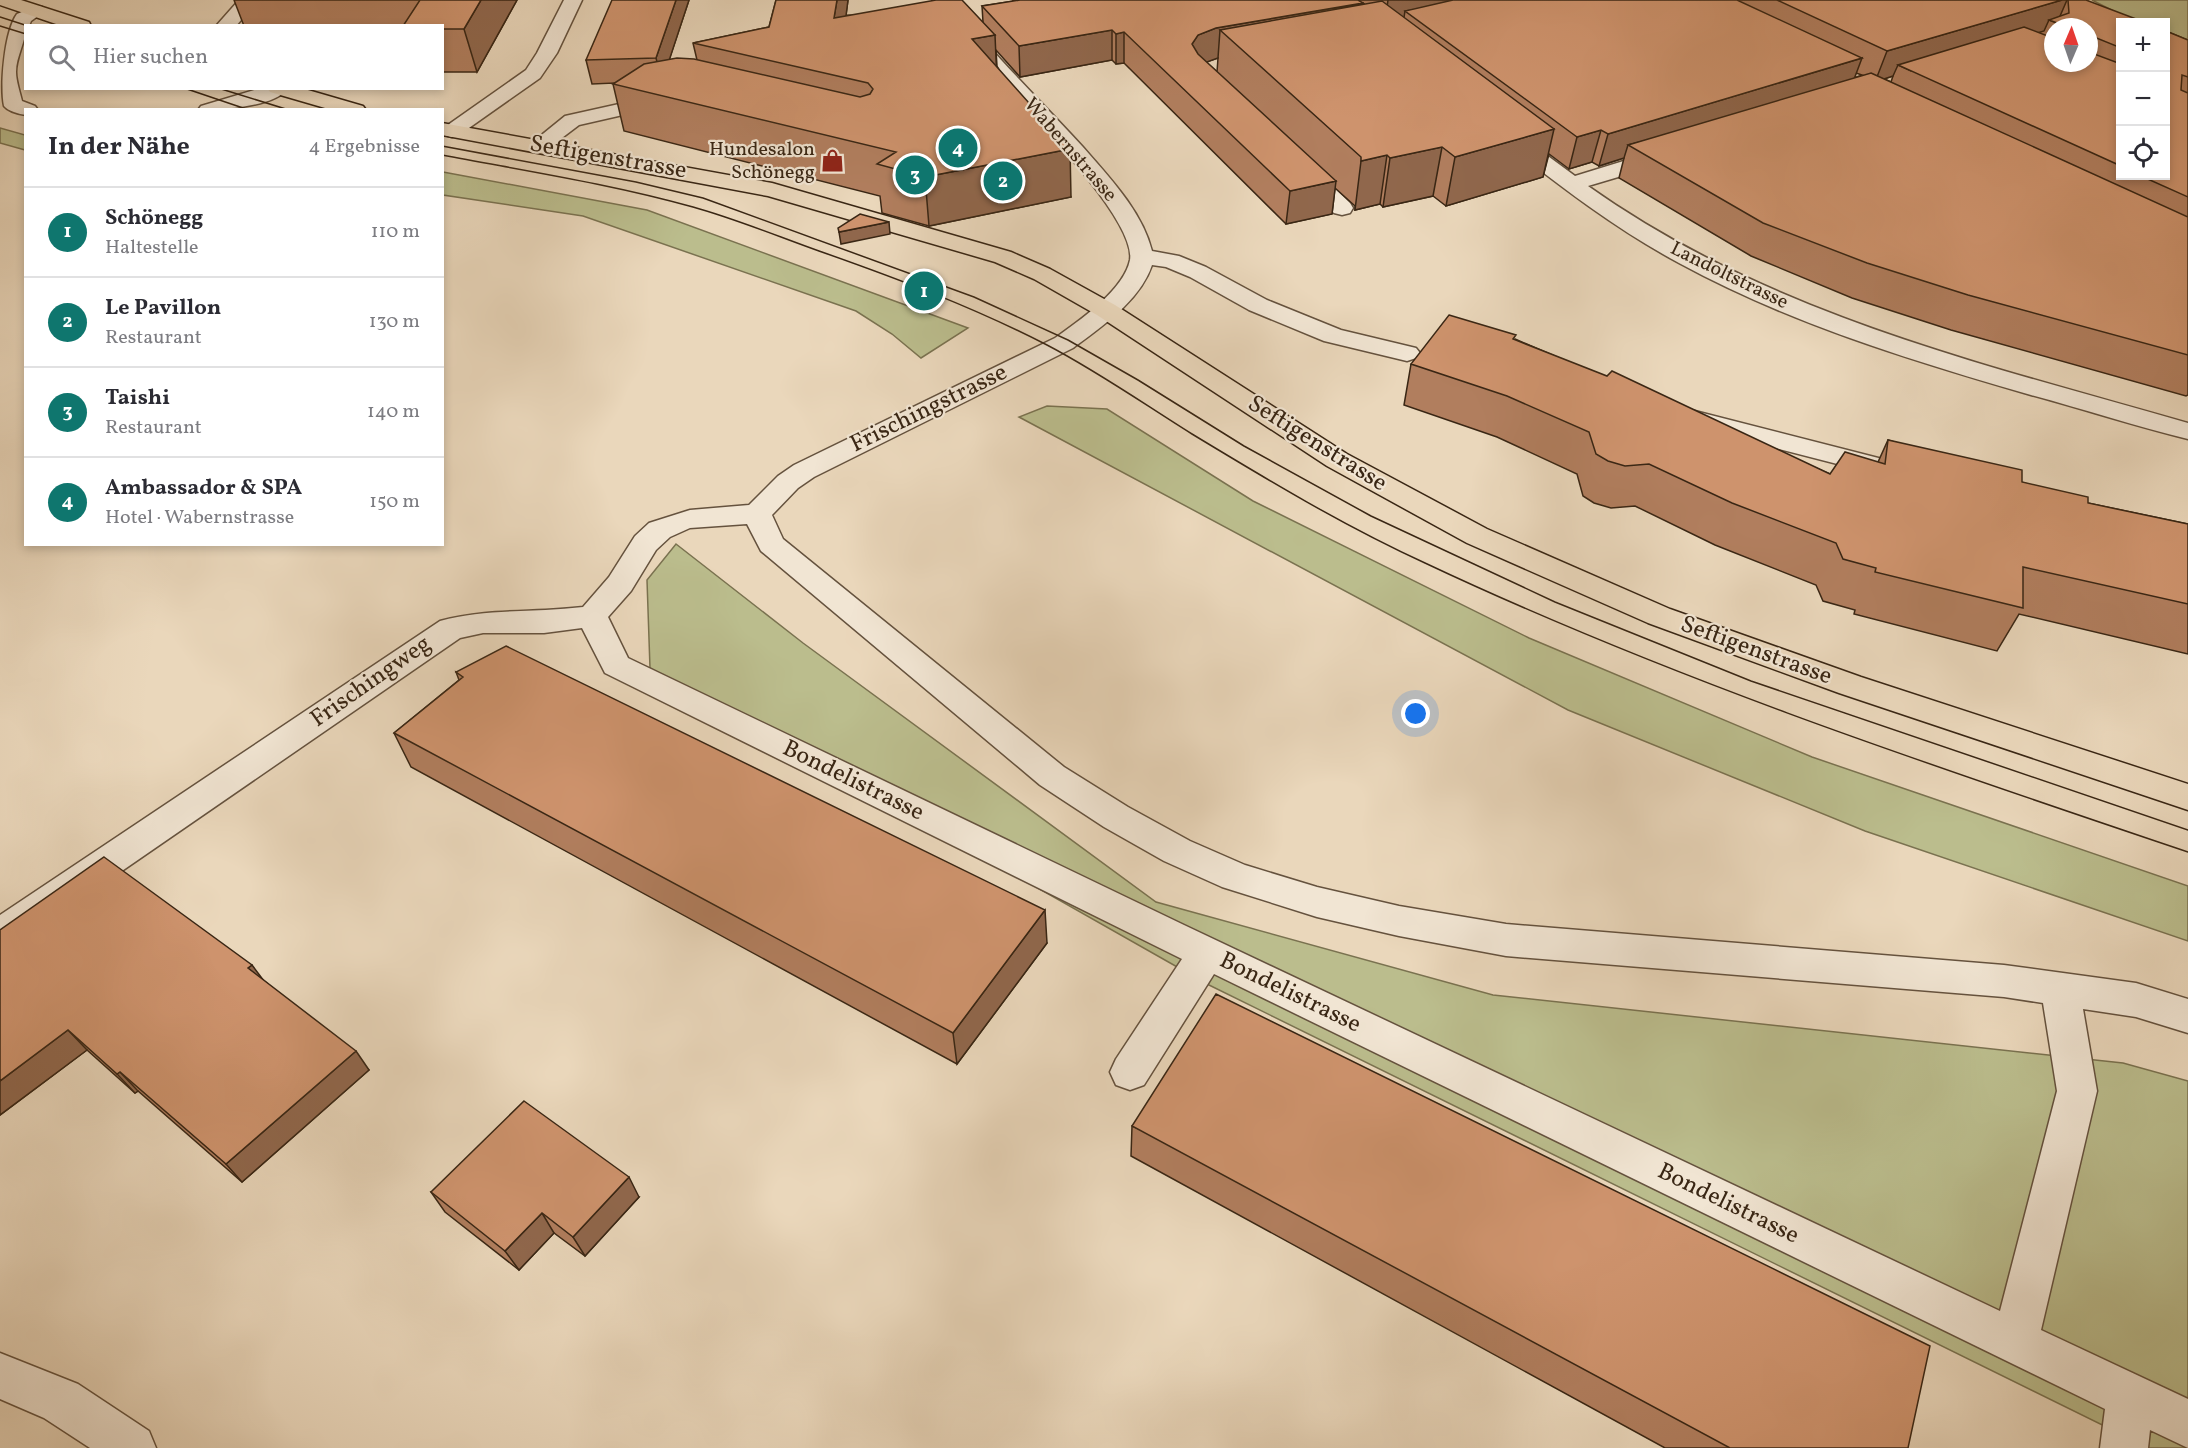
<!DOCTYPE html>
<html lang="de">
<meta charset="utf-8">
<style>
:root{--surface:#fff;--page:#f7f7f7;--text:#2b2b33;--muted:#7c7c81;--line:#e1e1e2;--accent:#0f766e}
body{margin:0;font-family:Vollkorn,serif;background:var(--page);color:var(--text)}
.controls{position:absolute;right:18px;top:18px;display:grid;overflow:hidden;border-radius:0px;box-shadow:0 3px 9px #0003}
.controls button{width:54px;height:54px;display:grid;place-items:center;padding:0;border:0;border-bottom:2px solid var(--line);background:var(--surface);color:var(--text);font:30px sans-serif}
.compass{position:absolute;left:2044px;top:18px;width:54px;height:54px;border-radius:50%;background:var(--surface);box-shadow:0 3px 9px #0003;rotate:2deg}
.you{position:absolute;left:1416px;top:714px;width:21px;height:21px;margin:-15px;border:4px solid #fff;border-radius:50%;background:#1a73e8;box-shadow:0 0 0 9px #1a73e833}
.badge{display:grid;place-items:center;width:39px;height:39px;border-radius:50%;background:var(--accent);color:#fff;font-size:20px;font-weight:700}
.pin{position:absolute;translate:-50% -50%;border:3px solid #fff;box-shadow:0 2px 6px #0006}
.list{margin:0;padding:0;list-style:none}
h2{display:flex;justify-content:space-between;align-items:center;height:78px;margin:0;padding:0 24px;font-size:26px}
h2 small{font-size:20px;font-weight:400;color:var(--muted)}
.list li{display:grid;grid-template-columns:39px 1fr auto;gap:18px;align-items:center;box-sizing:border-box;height:90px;padding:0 24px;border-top:2px solid var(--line)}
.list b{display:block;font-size:22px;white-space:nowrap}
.list p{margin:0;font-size:20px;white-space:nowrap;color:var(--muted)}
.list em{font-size:20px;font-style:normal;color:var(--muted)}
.icon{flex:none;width:33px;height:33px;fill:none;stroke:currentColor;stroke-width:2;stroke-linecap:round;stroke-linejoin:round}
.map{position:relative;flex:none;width:2188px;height:1448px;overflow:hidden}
.search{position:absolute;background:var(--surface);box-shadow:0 3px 9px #0003;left:24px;top:24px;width:420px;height:66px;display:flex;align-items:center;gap:15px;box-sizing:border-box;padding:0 21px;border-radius:0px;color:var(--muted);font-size:22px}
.panel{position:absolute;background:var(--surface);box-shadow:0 3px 9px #0003;left:24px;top:108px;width:420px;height:438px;border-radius:0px}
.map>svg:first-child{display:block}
.green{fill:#bbbd8d;stroke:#7a7250;stroke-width:1.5}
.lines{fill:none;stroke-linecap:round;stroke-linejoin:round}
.minor-casing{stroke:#65523e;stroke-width:3}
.major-casing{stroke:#392614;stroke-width:3}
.minor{fill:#f1e5d3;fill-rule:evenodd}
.major{fill:#ead7bb;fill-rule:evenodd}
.tram{stroke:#392614;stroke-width:1.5}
.wall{fill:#b17e5e;stroke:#392614;stroke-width:1.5;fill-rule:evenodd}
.shaded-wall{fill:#90674c;stroke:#392614;stroke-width:1.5}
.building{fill:#ce936d;stroke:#392614;stroke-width:1.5}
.labels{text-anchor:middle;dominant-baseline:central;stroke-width:4.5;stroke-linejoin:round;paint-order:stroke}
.far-poi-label{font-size:20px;fill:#392614;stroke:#f1e5d3;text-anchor:end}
.far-street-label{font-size:20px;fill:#392614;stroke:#f1e5d3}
.street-label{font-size:24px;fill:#392614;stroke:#f1e5d3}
</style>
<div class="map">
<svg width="2188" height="1448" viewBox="0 0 2188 1448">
<rect width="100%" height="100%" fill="#ead7bb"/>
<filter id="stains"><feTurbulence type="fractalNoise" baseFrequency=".00333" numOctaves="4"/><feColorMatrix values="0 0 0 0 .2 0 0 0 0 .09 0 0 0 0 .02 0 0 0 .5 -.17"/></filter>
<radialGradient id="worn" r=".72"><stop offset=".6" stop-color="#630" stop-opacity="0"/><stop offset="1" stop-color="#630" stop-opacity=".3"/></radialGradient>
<!-- green -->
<path class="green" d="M2092,0H2188V47L2166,37V22H2135Z
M0,128L25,135V150L0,143Z
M443,172L647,210L968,328L921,358L892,334L856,311L583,216L443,195Z
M1047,406L1107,409L1253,501L1529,638L1812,757L2188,886V941L1865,831L1568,710L1019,417Z
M676,544L803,643L1156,902L1493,995L2123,1063L2188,1081V1448H2149L1209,985L650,668L647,580Z"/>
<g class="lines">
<defs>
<path id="minor" d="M239,0H258L236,26H216Z
M564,0H582L557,53L540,78L459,135L452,137L445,135L442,132L445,127L526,70L537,53Z
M933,0H951C990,52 1038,98 1082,146C1109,177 1142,211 1152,251L1179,256L1206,267L1267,300L1341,330L1416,348L1420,353L1416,358L1407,361L1324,341L1249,310L1190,277L1166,267L1152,265C1140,301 1101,327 1073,348L814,477L798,488L772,515L783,539L1064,767L1128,807L1190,841L1245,865L1317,887L1399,906L1506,924L2004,965L2136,983L2188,999V1033L2136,1017L2083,1009L2097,1091L2041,1330L2188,1399V1448L2150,1430L2148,1448H2100L2105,1409L1214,974L1144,1085L1130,1090L1116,1085L1110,1072L1116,1059L1182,959L605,673L582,628L544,633H483L460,638L13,946L0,950V915L440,621C487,608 535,613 583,607L609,577L635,536L649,523L690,510L749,505L778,476L794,465L1055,338C1079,321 1124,290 1130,260C1137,217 1012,95 982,61C964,41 948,21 933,0ZM747,524L761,551L1040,785L1104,827L1164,861L1222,887L1317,917L1399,936L1506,956L2004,997L2043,1003L2057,1091L2000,1311L1184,925L628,658L608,617L631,591L656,550L670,537L690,528Z
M36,6L42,7L45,11L31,21L29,26H26C26,42 16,56 16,72C16,81 20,92 22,101L35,106L38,110H26V115C19,114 8,111 4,106C0,87 4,32 17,14Z
M261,88L287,89C275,107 219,110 198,110L201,106Z
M664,94L671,96L674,100L671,104L579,125L546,150L539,152L532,150L528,146L565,116Z
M1511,132L1518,134L1575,176L1656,151L1664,150L1672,151L1675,156L1672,161L1588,186C1768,314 1979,363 2188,423V439C2135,426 2083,409 2031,395C1910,360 1789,323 1679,263C1616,229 1560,186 1504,142L1501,138L1504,134Z
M1302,164L1310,165L1350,203L1353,208L1350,213L1342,215L1334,213L1294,175L1291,170L1294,165Z
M1687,409L1894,462L1898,468L1894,474L1884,476L1678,423L1674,417L1678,411Z
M0,1353L78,1384L149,1431L156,1448H90L44,1418L0,1399Z"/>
<path id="major" d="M0,0H21L89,22L91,26H62L0,5Z
M267,88H301L363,106L366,110H332L270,92Z
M442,123L772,183L1011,252L1050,269L1115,305L1347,454L1487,529L1670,609L1861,677L2188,784V810L1839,693L1648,623L1467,543L1327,466L1097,315L1034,279L995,262L768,196L442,135Z"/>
</defs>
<!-- minor casing -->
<use href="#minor" class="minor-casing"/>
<!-- major casing -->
<use href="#major" class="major-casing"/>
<!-- minor -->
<use href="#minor" class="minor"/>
<!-- major -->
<use href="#major" class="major"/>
<!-- tram -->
<path class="tram" d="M0,17L28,26
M0,26L26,34
M184,88L249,110
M218,88L289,110
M442,146L636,182L703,198L974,297L1068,340L1138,380L1244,446L1371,516L1555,602L1751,681L2188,830
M442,155C526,171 611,184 693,207C736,219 777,236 819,251C896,278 973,307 1047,345C1097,371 1144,404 1192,434C1268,480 1344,526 1425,563C1671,679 1930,765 2188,852"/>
</g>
<!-- wall -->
<path class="wall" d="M234,0H517L477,72H442V26H244Z
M689,0L669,60H697L693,43L769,27L776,0H848L846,15L983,22L982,6L1014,1L1013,0H2086L2121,22V176H2166V31L2188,40V395L2186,396L1951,330L1852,298L1751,256L1619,178L1624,158L1599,166L1592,162L1569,169L1549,154L1543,177L1446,206L1433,196L1383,207L1380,204L1355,210V206L1335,188L1332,214L1286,224L1124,63L1116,64L1112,60L1020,77L996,50L997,66L1071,197L929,226L882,213L880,196L624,131L613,84L614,83L592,84L586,60ZM2053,27H2089V63H2053ZM1218,58L1217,72L1206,62ZM1856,73L1862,75L1854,78ZM1893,76L1891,82L1884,79Z
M1515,339L1830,474L1878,462L1888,440L2088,503L2188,524V654L2019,614L1997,651L1854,614L1855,610L1823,601L1816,585L1715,545L1635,506L1611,508L1594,503L1583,496L1577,474L1497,437L1404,405L1411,364Z
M456,672L1047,943L957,1064L411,767L394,733L459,680Z
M0,930L262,979L369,1070L242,1182L138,1091L135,1093L87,1050L0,1115Z
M1132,1126L1908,1448H1665L1131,1156Z
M431,1192L639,1197L585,1256L554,1233L519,1270L445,1212Z"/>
<!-- shaded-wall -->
<path class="shaded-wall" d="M481,0H517L477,72L464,29Z
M676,0H689L662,82L656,58Z
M837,0H848L840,63L834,18Z
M1388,0H1503L1405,11L1403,24L1384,29Z
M2062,0H2067L2057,23L2049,20L2044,31L1911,71L1898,65L1893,76L1875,82L1887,51Z
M1363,3L1359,34L1220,30L1218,58L1196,66L1192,44L1198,35L1216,28Z
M1112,30V60L1020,77L1019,46Z
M1124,32V63L1116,64V34Z
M995,35L997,81L972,39Z
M1862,58L1850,90L1628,145L1624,158L1599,166L1608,134Z
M1554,129L1543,177L1446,206L1455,157Z
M1601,130L1592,162L1569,169L1577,137Z
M1442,147L1433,196L1383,207L1390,158Z
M1070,149L1071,197L929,226L925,177Z
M1387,155L1380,204L1355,210L1361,161Z
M1336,181L1332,214L1286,224L1290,191Z
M889,222L890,234L841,244L839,232Z
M1045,910L1047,943L957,1064L953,1033Z
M252,965L267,985L248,968Z
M68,1030L87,1050L0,1115V1081Z
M356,1051L369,1070L242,1182L226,1164Z
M120,1072L138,1091L135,1093L117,1074Z
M629,1177L639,1197L585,1256L573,1237Z
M542,1213L554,1233L519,1270L505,1251Z"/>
<!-- building -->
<path class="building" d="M420,0H481L464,29H442V26H403Z
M612,0H676L656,58L586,60Z
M776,0H837L834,18L936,0H962L995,35L972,39L1070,149L925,177L877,164L896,152L613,84L644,64L677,58L694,59L860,97L870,94L873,89L868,83L693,43L769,27Z
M1020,0H1358L1363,3L1216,28L1198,35L1192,44L1198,54L1336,181L1290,191L1124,32L1116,34L1112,30L1019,46L982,6Z
M1453,0H1737L1862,58L1608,134L1601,130L1577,137L1405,11Z
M1777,0H2062L1887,51Z
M2068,0H2086L2144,22H2121V48L2089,35V27H2068L2049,20L2069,13Z
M1382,1L1554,129L1455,157L1442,147L1390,158L1387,155L1361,161V157L1220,30Z
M2024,27L2053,38V63H2089V52L2121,64V166L1898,65Z
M2166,31L2188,40V77L2182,75L2181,90L2188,93V197L2141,176H2166Z
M1871,73L2188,217V355L1968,295L1867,263L1763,223L1628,145Z
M860,214L889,222L839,232L838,228Z
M1449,315L1516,335L1513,339L1607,376L1612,371L1830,474L1845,452L1885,464L1888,440L2022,470V482L2088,497V503L2188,524V604L2023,567V608L1875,572L1876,568L1843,559L1836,543L1732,503L1649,464L1625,466L1608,461L1596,454L1589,432L1507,396L1411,364Z
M506,646L1045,910L953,1033L394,733L463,677L456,672Z
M104,857L252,965L248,968L356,1051L226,1164L120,1072L117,1074L68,1030L0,1081V930Z
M1216,994L1930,1346L1908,1448H1730L1132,1126Z
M524,1101L629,1177L573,1237L542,1213L505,1251L431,1192Z"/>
<!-- icons -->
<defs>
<symbol id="shop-bare" viewBox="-9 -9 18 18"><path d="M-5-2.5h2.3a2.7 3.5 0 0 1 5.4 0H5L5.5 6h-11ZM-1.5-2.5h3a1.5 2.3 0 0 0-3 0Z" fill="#8f2418" stroke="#f1e5d3" stroke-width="2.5" paint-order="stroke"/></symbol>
</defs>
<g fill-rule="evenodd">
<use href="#shop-bare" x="816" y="144" width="33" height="33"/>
</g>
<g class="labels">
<!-- far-poi labels -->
<g class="far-poi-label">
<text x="815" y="150">Hundesalon<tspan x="815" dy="23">Schönegg</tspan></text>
</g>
<!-- far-street labels -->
<g class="far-street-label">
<text transform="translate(1070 150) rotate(49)">Wabernstrasse</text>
<text transform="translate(1729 276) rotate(26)">Landoltstrasse</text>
</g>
<!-- street labels -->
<g class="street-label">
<text transform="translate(608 158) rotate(10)">Seftigenstrasse</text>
<text transform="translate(929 409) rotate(-26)">Frischingstrasse</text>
<text transform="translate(1317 444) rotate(32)">Seftigenstrasse</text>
<text transform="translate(1756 651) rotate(20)">Seftigenstrasse</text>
<text transform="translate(371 682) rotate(-35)">Frischingweg</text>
<text transform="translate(853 781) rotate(26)">Bondelistrasse</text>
<text transform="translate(1290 993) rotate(26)">Bondelistrasse</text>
<text transform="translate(1728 1204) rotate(26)">Bondelistrasse</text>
</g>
</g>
<rect width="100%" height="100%" filter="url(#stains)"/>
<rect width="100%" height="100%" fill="url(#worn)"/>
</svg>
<div class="controls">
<button>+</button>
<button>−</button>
<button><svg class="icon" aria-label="locate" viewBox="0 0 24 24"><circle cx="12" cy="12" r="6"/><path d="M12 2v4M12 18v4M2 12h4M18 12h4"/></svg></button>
</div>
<svg class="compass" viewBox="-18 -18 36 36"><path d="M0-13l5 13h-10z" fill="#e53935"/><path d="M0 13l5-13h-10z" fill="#7c7c81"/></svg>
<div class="you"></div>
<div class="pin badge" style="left:924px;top:291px">1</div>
<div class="pin badge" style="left:1003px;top:181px">2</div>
<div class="pin badge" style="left:915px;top:175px">3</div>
<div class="pin badge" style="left:958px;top:148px">4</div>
<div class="search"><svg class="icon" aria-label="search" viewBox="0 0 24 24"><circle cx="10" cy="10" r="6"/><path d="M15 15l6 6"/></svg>Hier suchen</div>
<section class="panel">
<h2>In der Nähe<small>4 Ergebnisse</small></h2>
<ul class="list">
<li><span class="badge">1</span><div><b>Schönegg</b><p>Haltestelle</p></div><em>110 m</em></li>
<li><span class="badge">2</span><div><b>Le Pavillon</b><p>Restaurant</p></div><em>130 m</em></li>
<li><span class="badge">3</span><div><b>Taishi</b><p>Restaurant</p></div><em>140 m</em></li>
<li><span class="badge">4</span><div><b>Ambassador &amp; SPA</b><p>Hotel · Wabernstrasse</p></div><em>150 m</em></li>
</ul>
</section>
</div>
